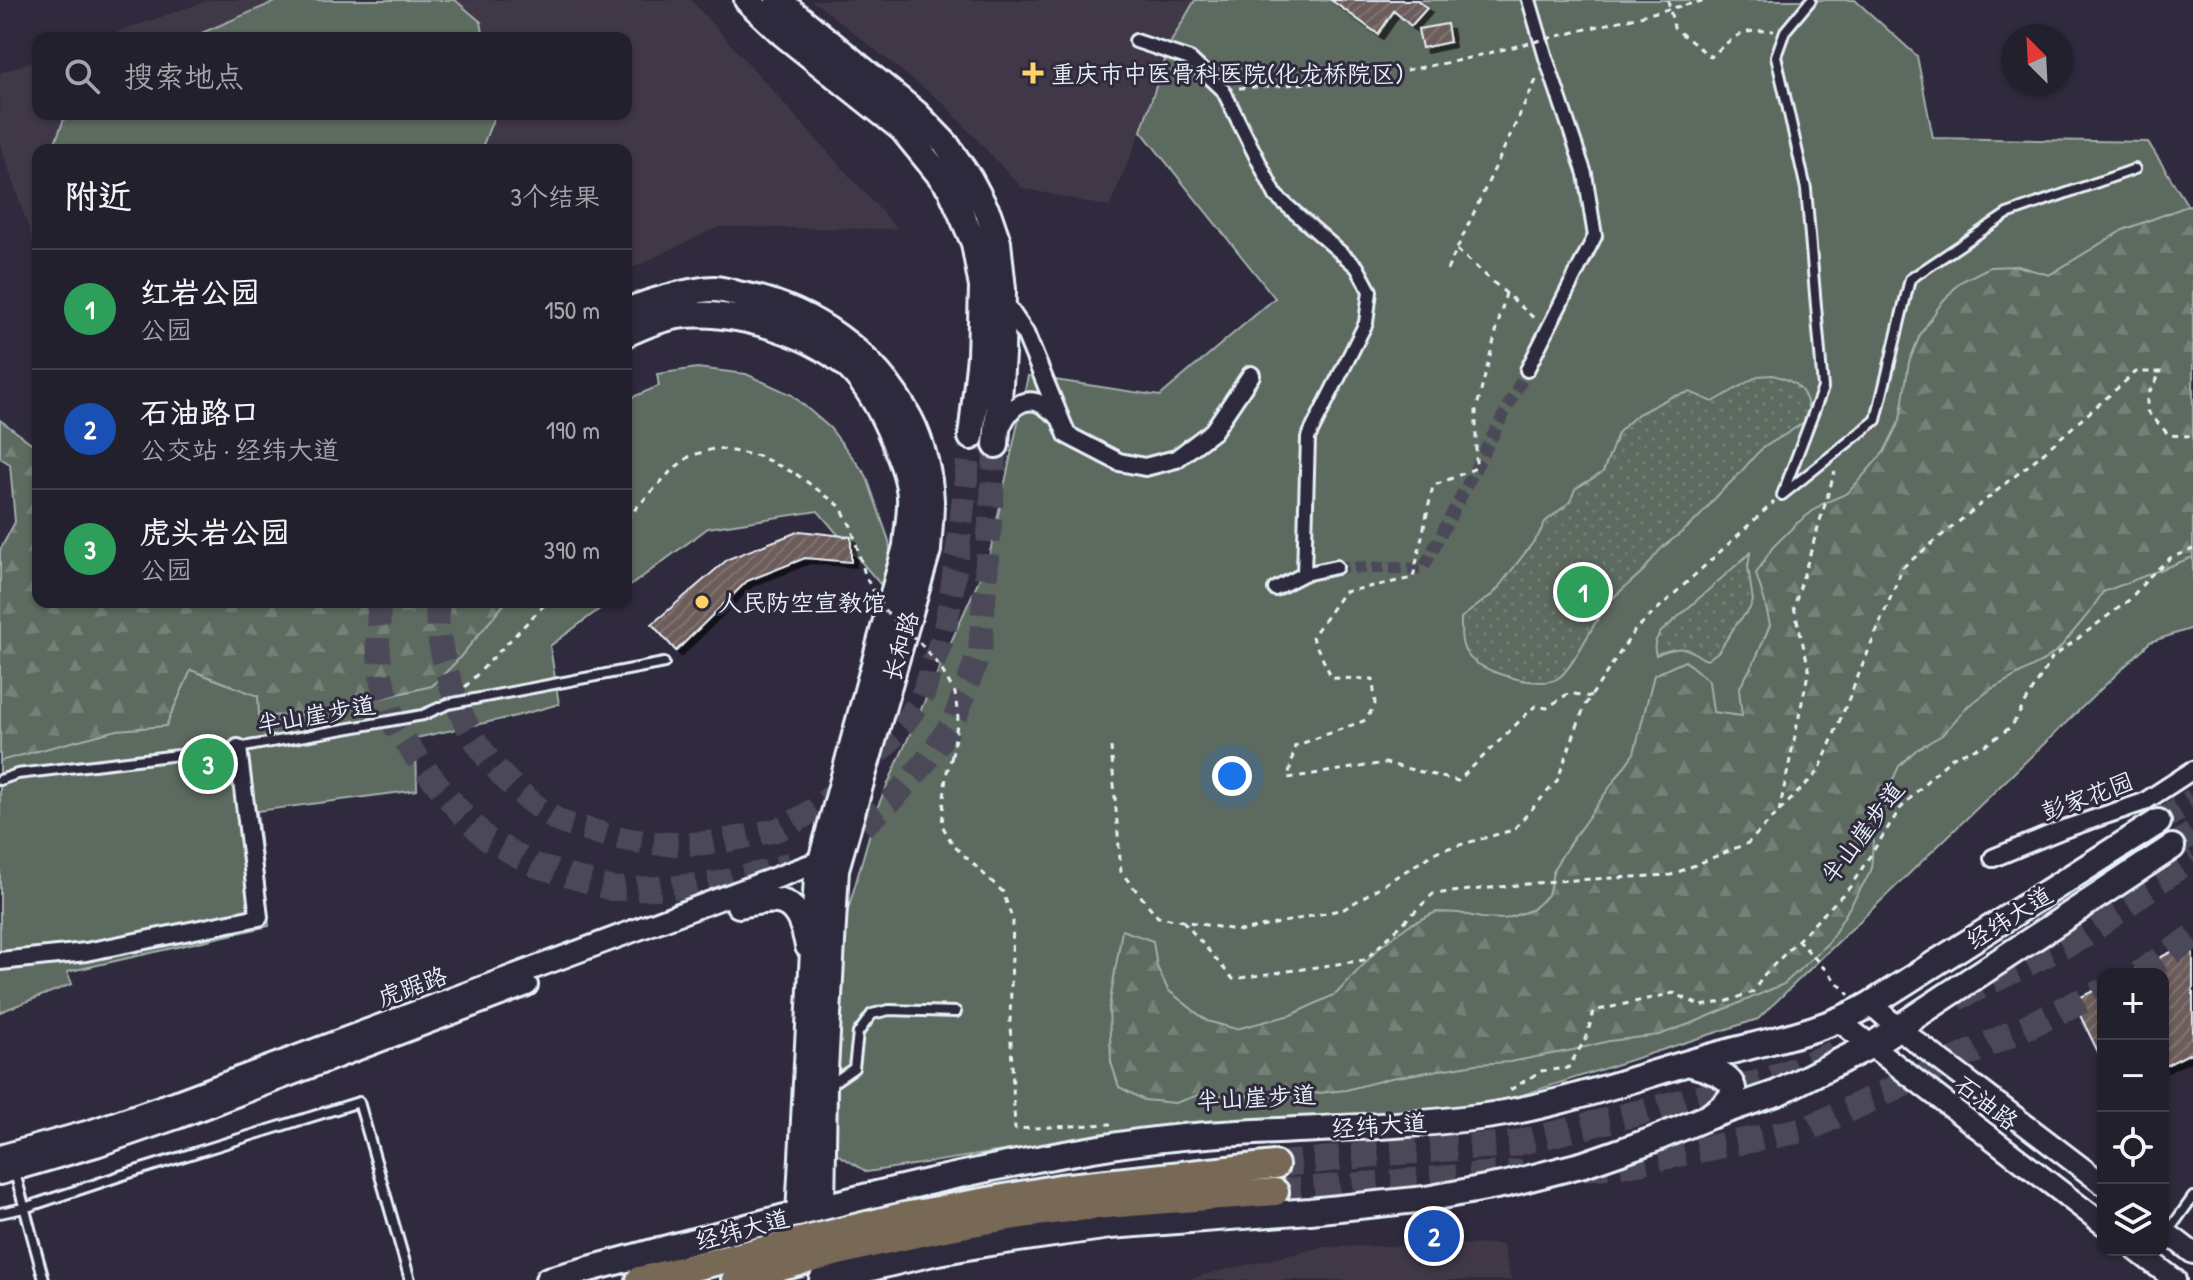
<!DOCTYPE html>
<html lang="zh">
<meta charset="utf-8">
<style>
:root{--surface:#23202e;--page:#2f2d3a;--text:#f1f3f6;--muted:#a3a3aa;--line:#403e4a;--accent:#b45309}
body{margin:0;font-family:"Patrick Hand","LXGW WenKai TC",sans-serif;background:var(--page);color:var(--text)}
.controls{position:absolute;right:24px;bottom:24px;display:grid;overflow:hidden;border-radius:16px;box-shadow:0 2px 6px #0004}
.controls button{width:72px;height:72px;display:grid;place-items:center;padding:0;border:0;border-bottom:2px solid var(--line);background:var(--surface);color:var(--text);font:40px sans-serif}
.compass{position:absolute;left:2001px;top:24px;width:72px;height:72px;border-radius:50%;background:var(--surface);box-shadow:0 2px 6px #0004;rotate:336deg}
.you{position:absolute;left:1232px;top:776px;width:28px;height:28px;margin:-20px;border:6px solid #fff;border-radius:50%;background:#1a73e8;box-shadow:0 0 0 12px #1a73e833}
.badge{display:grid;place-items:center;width:52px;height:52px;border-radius:50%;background:var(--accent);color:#fff;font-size:26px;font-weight:700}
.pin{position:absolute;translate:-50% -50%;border:4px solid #fff;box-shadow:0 2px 8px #0006}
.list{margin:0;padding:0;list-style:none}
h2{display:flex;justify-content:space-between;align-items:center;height:104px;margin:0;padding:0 32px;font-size:34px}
h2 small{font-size:26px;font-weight:400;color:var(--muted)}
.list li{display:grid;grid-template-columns:52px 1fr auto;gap:24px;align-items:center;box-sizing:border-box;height:120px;padding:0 32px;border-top:2px solid var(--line)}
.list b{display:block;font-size:30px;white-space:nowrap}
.list p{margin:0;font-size:26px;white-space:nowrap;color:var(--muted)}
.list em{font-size:26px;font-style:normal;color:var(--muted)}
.icon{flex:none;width:44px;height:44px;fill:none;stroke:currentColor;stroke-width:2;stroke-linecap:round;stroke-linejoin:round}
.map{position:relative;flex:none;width:2193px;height:1280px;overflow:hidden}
.search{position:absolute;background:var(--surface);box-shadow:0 2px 6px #0004;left:32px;top:32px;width:600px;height:88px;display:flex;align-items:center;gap:20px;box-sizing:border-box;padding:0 28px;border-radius:16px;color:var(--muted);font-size:30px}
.panel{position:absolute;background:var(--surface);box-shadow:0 2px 6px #0004;left:32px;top:144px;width:600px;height:464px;border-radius:16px}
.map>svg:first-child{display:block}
.built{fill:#413946}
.green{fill:#5d6a5f;stroke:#a2aeac;stroke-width:2}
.forest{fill:url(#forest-firs);stroke:#a2aeac;stroke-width:2}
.garden{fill:url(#garden-dots);stroke:#a2aeac;stroke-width:2}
.building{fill:url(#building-hatch);stroke:#e8f1f8;stroke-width:2;filter:url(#shadow)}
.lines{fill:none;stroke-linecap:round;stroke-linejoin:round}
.pedestrian-tunnel{stroke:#4b4859;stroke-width:12;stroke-dasharray:12 6;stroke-linecap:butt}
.secondary-tunnel{stroke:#4b4859;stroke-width:24;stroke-dasharray:24 12;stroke-linecap:butt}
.primary-tunnel{stroke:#4b4859;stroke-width:26;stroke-dasharray:26 13;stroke-linecap:butt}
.service-casing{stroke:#e8f1f8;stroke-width:14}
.pedestrian-casing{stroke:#e8f1f8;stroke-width:18}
.minor-casing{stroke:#e8f1f8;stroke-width:22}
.tertiary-casing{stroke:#e8f1f8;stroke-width:26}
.secondary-casing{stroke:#e8f1f8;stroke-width:30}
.primary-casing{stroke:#e8f1f8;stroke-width:32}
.path{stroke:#e8f1f8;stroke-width:3;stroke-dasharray:6 6;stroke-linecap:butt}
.service{stroke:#2f2a3d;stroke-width:8}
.pedestrian{stroke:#2f2a3d;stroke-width:12}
.minor{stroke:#2f2a3d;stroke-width:16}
.tertiary{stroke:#2f2a3d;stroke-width:20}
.secondary{stroke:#2f2a3d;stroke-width:24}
.primary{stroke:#776954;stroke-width:26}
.path-bridge{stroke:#e8f1f8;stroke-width:3;stroke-dasharray:6 6;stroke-linecap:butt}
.poi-dot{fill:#ffd166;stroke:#2f2a3d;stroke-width:3}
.labels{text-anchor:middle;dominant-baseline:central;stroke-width:6;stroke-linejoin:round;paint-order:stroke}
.poi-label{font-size:24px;fill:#e8f1f8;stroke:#2f2a3d;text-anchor:start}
.street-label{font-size:24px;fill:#e8f1f8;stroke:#2f2a3d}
</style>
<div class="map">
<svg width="2193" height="1280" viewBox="0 0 2193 1280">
<defs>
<pattern id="forest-firs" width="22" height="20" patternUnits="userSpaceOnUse" patternTransform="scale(2)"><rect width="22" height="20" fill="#5d6a5f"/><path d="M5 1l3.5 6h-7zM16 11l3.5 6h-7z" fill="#748077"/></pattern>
<pattern id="garden-dots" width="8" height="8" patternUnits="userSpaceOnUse" patternTransform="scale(2)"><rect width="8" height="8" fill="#5d6a5f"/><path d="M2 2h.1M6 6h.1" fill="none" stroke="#748077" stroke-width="1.8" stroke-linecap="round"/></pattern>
<pattern id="building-hatch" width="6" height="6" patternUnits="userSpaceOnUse" patternTransform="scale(2)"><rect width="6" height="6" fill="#6c5b5a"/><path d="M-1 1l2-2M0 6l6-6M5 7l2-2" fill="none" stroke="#817372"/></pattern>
<filter id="shadow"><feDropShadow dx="5" dy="5" stdDeviation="0" flood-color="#0009"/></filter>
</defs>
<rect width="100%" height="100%" fill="#2f2a3d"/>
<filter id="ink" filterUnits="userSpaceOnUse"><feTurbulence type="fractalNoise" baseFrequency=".0125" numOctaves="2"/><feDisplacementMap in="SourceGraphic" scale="16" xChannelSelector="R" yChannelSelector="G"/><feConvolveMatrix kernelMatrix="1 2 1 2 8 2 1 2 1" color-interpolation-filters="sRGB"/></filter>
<g filter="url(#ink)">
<!-- built -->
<path class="built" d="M210,0H691L897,229L718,227L626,271V150H38V256L0,143V73L38,59V114H626V38H100Z
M812,0H1195L1171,42L1141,131L1109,207L1022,188L944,104Z
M1503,1244L1511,1280H1188L1207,1274L1324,1247Z"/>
<!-- green -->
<path class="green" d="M279,0H455L481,22L484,38H190Z
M1195,0H1855L1917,56L1933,138L2148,142L2193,214V628L2150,642L1758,1019L1460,1115L1139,1130L867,1172L834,1152L845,921L877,808L989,557L1028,376L1160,396L1275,298L1141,131L1171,42Z
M66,114H495L481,150H52Z
M697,368L746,374L792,395L830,428L866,475L889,541L892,570L880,584L818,511L708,528L626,589V400L659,386L657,374Z
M0,567L38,602H609L550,646L559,704L516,716L416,738L417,790L257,811L269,926L67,972L72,984L0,1012Z"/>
<!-- forest -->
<path class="forest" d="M2193,204V557L2103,592L2089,613L2059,649L2040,663L1993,688L1968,706L1942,735L1916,750L1899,766L1880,808L1873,840L1871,871L1829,942L1784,984L1695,1022L1659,1035L1609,1041L1573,1050L1510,1062L1476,1064L1391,1078L1346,1090L1283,1097L1202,1094L1175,1103L1144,1100L1119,1087L1111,1062L1109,1007L1122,930L1153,941L1157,967L1168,990L1207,1021L1236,1029L1291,1015L1336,994L1381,946L1409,925L1436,912L1459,913L1481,918L1505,919L1531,910L1548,895L1554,868L1570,843L1634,753L1654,675L1685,661L1709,681L1713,712L1742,716L1739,689L1756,658L1770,625L1764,599L1756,574L1772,548L1796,524L1822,504L1848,493L1884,452L1900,420L1909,362L1920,335L1942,302L1960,282L1990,267L2018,266L2049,275L2123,230Z
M0,420L38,448V602H506L456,662L432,686L309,715L259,716L258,696L191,670L166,726L117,730L0,761V550L15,522L10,464L0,458Z"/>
<!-- garden -->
<path class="garden" d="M1772,375C1797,380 1809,392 1809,418C1795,430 1778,438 1763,448C1753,456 1747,466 1738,475C1733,481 1726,486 1721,492C1712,501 1705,511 1697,519C1686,530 1675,537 1664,546C1656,553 1651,562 1644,570C1633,581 1619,591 1608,603C1594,620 1573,670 1557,679C1539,689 1478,672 1467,654C1460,645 1461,629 1461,618L1494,593L1538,536L1545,522L1570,502L1575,489L1603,472L1618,433L1627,424L1638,414L1671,397L1690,392L1713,402L1758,376Z
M1750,553L1748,567L1753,601L1749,610L1738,622L1718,652L1707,660C1699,658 1697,653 1689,650C1679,646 1665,651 1656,655C1653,645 1655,640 1661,632Z"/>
<!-- building -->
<path class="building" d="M1331,0H1417L1427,8L1411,26L1394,11L1378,34Z
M1447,24L1450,42L1422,48L1418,29Z
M800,531L851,537V562L805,558L747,581L676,651L652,624L728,559Z
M2193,941V1052L2163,1067V974H2127Z
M2103,986V1062L2073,1001Z"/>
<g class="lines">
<!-- pedestrian-tunnel -->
<path class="pedestrian-tunnel" d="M1336,567L1423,569L1527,370"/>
<!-- secondary-tunnel -->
<path class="secondary-tunnel" d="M379,602L378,644L381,675L395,726L421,764L455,806L487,839L537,866L612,889L666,888L718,883L769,871L791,863
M438,602C434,633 448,679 459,708C477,754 515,795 557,820C566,825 576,827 586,829C641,847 696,849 752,835C760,833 769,832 776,830C825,812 891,746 919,702C925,693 927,679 931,668C936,655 942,642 945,628C958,565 963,500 971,437
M2158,822L2193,800
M832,845L854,834L890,802L923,765L954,721L980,651L996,445
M2172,847L2193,833"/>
<!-- primary-tunnel -->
<path class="primary-tunnel" d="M2139,974L2193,937
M1957,998L2085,935L2193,856
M1275,1165L1384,1153L1513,1144L1766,1081L1845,1049
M1582,1168L1622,1165L1807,1129L2103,991
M1275,1192L1523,1172"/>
<defs>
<path id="service" d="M1811,0L1785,31L1776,56L1806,189L1823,388L1782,495L1876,420L1910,279L2007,214L2135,169
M0,780L17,774L238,748L423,715L448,704L664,663
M828,1086L854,1068L858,1033L872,1014L889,1010L956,1012
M14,1169L44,1280
M0,1213L24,1208L126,1174L359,1102L410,1280
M2167,1233L2193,1197"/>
<path id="pedestrian" d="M1136,41L1190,59L1223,90L1276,196L1357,267L1370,291L1366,323L1308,438L1304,574
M1527,370L1595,236L1585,174L1546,58L1529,0
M1275,589L1304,574L1336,567"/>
<path id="minor" d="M1004,302L1025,333L1067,435L1119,462L1145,467L1176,459L1213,431L1251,375
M1001,429C1007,414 1017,398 1036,402C1044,404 1052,412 1059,417
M1993,858L2061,830L2144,802L2193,770
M0,961L86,952L259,917L238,748"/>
<path id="tertiary" d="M1871,1004L1898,1028L2103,1184
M1839,1021L2103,1224
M0,1156L90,1131L174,1102L832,857
M0,1174L96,1146L177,1118L527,985
M2163,1230L2193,1253
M2136,1250L2175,1280"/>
<path id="secondary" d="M747,0L783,34L902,129L950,188L974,243L982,287L980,356L971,437
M778,0L916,113L946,144L970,179L988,213L998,242L1003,289L1002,354L996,445
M626,312C643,303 695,289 714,289C722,289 731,292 738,294C811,307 875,353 910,419C922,442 930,475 931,501C931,517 929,533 928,550L836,869L824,1088L822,1207
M626,334C643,326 659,319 678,316C731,308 822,334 857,376C872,394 884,417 893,439C900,457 909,477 910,497C911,513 907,530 906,546L817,876L799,1214
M739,905C782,896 798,897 808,946
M1688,1063C1701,1067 1750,1078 1727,1102C1723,1107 1716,1111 1711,1115
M548,1280C737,1230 925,1175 1118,1145C1237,1126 1359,1133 1479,1117C1558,1107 1633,1078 1709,1057C1762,1042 1824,1032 1871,1004L2158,822
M822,1280L933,1253L990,1243L1110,1226L1310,1211L1426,1199L1507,1184L1584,1164L1650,1141L1710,1116L1777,1093L1872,1045L2172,847"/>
<path id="primary" d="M640,1280L904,1216L1060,1188L1275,1165
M735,1280C818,1256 910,1233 996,1219C1088,1204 1182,1199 1275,1192"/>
</defs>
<!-- service casing -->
<use href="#service" class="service-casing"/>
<!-- pedestrian casing -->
<use href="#pedestrian" class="pedestrian-casing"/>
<!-- minor casing -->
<use href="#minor" class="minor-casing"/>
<!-- tertiary casing -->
<use href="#tertiary" class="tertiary-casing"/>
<!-- secondary casing -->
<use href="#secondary" class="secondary-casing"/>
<!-- primary casing -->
<use href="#primary" class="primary-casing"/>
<!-- path -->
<path class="path" d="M1668,0L1674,28L1711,57C1735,35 1740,29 1774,31
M1685,5L1707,0
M1239,88L1275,86
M1457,250L1535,319
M1447,270L1537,78
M1506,293L1476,411V468L1433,486L1413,578L1344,592L1312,637L1332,678L1373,679L1375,704L1366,720L1295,746L1288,778L1385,763L1458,781L1535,706L1547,708L1569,693L1591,697
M626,519L672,470L690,456L716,448L759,456L796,474
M465,687L547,602
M1111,747L1121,872L1158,917L1242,931L1344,909L1438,851L1513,830L1557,781L1585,705L1635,630L1774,502
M952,756L946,775L942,825L953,845L1003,892L1013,921L1010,1022L1015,1129L1111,1124
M1779,812L1809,669L1794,607L1835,471
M1183,921L1233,979L1365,960L1433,894L1555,881L1671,875L1748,843L1819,771L1903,567L2036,459L2136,372H2161L2147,396V411L2169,435L2193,436
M1797,939L1849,995
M1510,1090L1541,1071L1568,1068L1586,1038L1594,1011L1674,993L1701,1006L1728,1001L1753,992L1764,975L1850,887L1900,809L1929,779L1953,757L1987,744L2011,727L2052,658L2129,600L2150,576L2170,558L2193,549"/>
<!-- service -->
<use href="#service" class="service"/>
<!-- pedestrian -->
<use href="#pedestrian" class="pedestrian"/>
<!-- minor -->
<use href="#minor" class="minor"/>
<!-- tertiary -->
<use href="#tertiary" class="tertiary"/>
<!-- secondary -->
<use href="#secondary" class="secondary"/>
<!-- primary -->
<use href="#primary" class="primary"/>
<!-- path-bridge -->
<path class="path-bridge" d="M1275,86L1369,77L1456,61L1685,5
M796,474L840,506L851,526L866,578L885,611L920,643L940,667L955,693L958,718L952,756"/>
</g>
</g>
<!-- markers -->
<g class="poi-dot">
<path d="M1029 61h8v8h8v8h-8v8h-8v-8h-8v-8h8z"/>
<circle cx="702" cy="602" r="8"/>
</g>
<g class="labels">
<!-- poi labels -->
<g class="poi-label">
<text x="1051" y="73">重庆市中医骨科医院(化龙桥院区)</text>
<text x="718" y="602">人民防空宣教馆</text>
</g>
<!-- street labels -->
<g class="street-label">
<text transform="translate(900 646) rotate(-74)">长和路</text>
<text transform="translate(316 714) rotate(-10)">半山崖步道</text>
<text transform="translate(2087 796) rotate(-20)">彭家花园</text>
<text transform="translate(1862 832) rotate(-53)">半山崖步道</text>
<text transform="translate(2009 917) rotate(-32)">经纬大道</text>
<text transform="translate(412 986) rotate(-20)">虎踞路</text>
<text transform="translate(1256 1097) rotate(-3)">半山崖步道</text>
<text transform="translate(1987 1102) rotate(38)">石油路</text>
<text transform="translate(1379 1125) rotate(-4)">经纬大道</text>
<text transform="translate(742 1229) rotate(-15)">经纬大道</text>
</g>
</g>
</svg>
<div class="controls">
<button>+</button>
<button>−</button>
<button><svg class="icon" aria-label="locate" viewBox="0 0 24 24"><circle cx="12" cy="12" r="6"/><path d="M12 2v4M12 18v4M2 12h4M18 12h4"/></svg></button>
<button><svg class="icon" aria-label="layers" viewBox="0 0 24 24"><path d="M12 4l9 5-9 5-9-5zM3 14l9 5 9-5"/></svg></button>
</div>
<svg class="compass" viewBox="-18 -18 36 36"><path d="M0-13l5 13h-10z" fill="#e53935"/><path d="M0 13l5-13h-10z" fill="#a3a3aa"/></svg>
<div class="you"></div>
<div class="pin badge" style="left:1583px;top:592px;background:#2e9e5b">1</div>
<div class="pin badge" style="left:1434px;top:1236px;background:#1a4fb4">2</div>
<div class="pin badge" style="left:208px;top:764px;background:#2e9e5b">3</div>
<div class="search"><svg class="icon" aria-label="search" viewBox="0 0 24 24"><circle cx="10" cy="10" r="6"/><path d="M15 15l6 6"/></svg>搜索地点</div>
<section class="panel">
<h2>附近<small>3个结果</small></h2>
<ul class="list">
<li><span class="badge" style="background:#2e9e5b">1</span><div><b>红岩公园</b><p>公园</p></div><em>150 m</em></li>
<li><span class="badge" style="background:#1a4fb4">2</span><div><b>石油路口</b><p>公交站 · 经纬大道</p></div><em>190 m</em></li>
<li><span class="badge" style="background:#2e9e5b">3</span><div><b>虎头岩公园</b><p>公园</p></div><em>390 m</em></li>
</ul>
</section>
</div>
